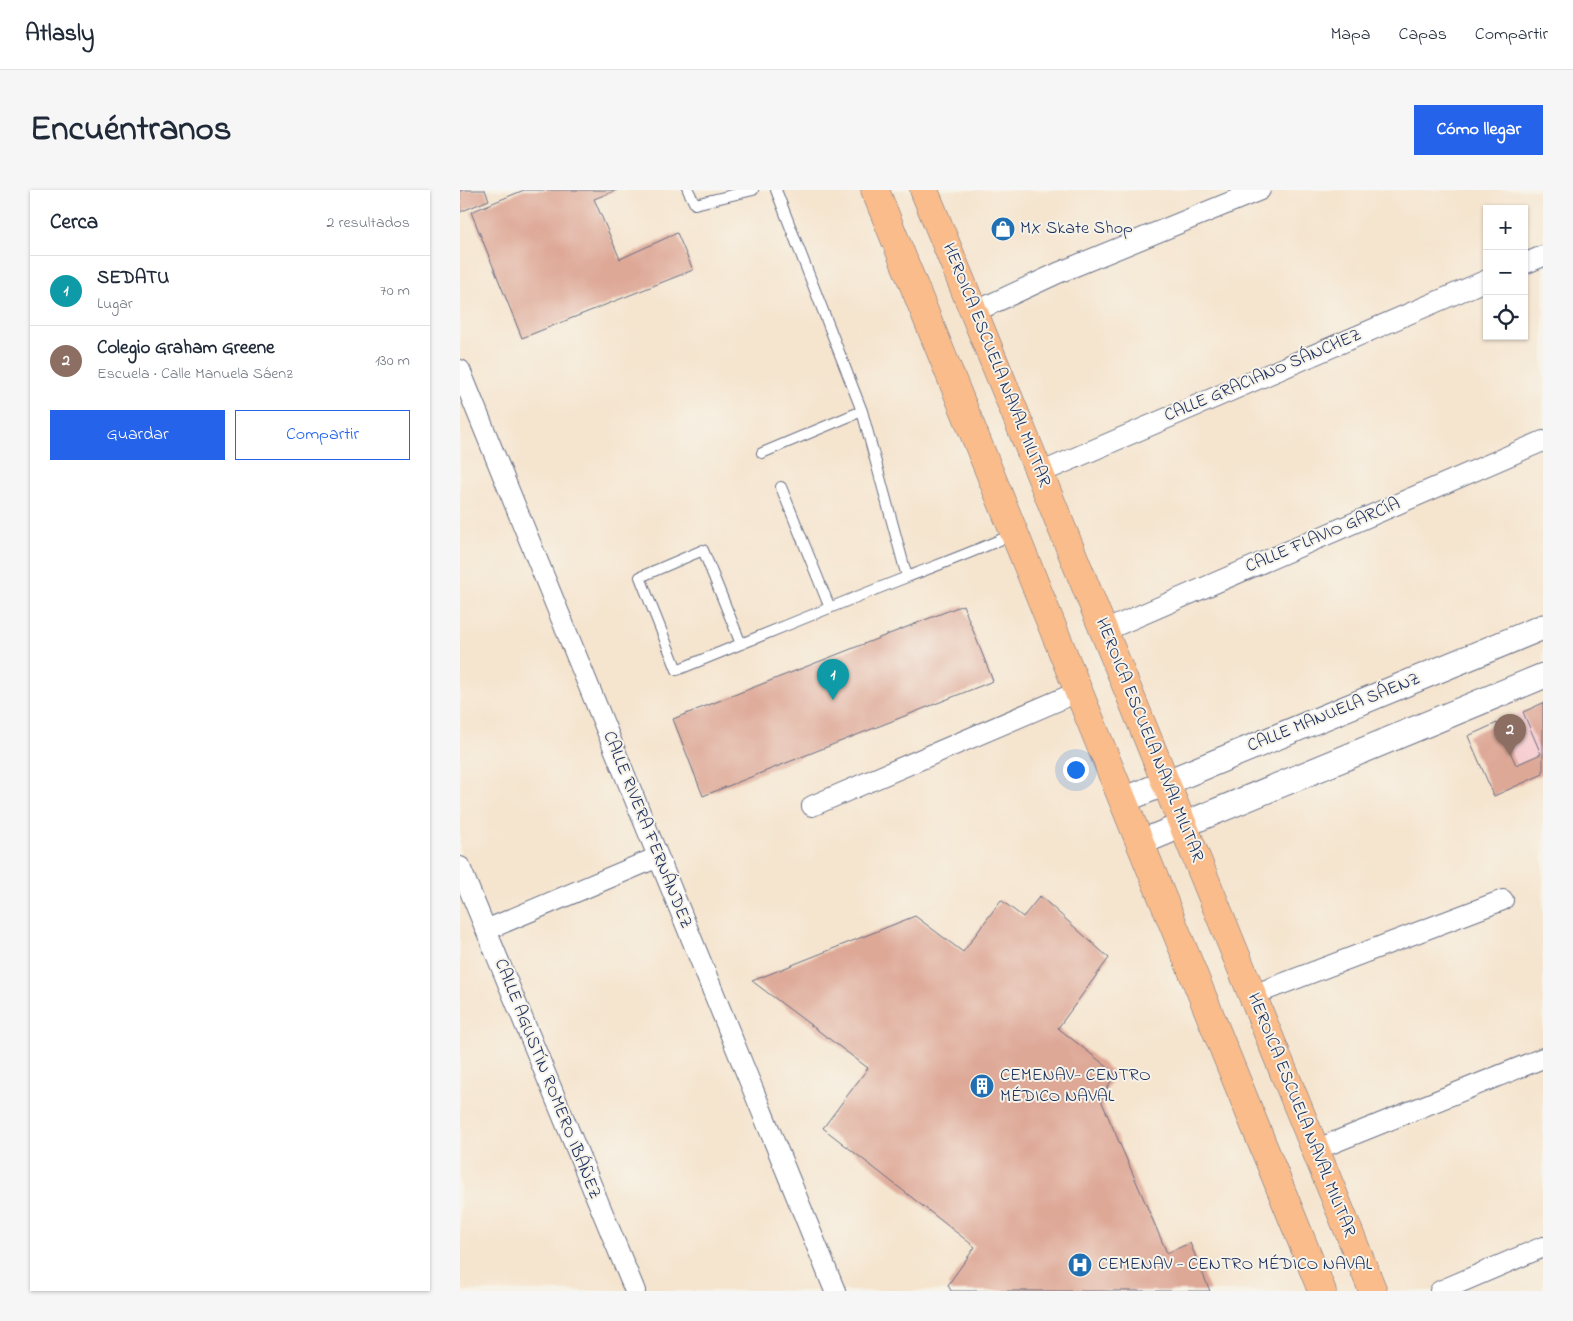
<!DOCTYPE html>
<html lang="es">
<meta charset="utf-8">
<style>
:root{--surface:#fff;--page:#f6f6f7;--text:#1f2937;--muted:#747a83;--line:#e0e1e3;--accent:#2563eb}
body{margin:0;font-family:"Indie Flower",sans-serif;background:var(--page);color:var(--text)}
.controls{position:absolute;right:15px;top:15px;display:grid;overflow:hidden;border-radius:0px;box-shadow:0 1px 4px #0004}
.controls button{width:45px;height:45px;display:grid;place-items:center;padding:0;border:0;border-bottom:1px solid var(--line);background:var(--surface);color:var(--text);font:25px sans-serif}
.you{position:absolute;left:615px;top:579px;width:18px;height:18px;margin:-12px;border:4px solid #fff;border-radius:50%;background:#1a73e8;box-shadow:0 0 0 8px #1a73e833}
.badge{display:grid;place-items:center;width:32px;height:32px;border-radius:50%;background:var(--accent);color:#fff;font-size:16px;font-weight:700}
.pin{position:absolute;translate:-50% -41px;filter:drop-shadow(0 1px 2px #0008)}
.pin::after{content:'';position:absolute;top:26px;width:18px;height:15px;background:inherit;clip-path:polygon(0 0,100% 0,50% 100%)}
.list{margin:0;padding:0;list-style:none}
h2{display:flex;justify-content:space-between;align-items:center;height:65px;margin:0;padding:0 20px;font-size:21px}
h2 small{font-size:16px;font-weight:400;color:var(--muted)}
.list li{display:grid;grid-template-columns:32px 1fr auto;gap:15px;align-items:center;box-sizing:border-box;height:70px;padding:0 20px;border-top:1px solid var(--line)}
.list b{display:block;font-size:19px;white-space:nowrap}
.list p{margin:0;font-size:16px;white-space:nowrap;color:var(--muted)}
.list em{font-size:16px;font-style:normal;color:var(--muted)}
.actions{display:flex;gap:10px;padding:15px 20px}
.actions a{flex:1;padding:11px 0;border:1px solid var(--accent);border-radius:0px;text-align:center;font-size:18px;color:var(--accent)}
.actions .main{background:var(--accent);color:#fff}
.icon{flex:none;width:28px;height:28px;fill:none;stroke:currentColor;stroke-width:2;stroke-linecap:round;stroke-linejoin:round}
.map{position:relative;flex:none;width:1083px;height:1101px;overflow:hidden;border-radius:0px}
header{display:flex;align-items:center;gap:30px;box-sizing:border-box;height:70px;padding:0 25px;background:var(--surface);border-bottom:1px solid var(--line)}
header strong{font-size:24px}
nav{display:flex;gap:28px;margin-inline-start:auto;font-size:18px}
.intro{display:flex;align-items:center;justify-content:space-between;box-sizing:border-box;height:120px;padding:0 30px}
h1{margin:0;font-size:35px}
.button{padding:12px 22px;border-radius:0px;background:var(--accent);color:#fff;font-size:18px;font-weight:700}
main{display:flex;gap:30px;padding:0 30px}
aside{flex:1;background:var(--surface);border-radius:0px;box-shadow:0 1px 4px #0004}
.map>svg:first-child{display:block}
.built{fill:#f7cfd2}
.building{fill:#dea897}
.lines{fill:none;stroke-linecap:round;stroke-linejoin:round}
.service-casing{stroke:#676e85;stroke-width:12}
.minor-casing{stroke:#676e85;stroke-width:22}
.tertiary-casing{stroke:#676e85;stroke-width:27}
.primary-casing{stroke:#676e85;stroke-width:29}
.service{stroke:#fff;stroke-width:10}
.minor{stroke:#fff;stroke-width:20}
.tertiary{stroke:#fff;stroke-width:25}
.primary{stroke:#f9bc8a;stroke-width:28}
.labels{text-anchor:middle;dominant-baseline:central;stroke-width:4;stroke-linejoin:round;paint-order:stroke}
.poi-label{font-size:18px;fill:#1b2f5e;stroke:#f7f3e8;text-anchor:start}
.street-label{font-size:18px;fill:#1b2f5e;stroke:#f7f3e8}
</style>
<header>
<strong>Atlasly</strong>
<nav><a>Mapa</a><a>Capas</a><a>Compartir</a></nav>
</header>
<div class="intro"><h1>Encuéntranos</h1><a class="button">Cómo llegar</a></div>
<main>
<aside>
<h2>Cerca<small>2 resultados</small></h2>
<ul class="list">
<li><span class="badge" style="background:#0f9aa8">1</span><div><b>SEDATU</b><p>Lugar</p></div><em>70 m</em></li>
<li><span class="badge" style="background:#8d6e63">2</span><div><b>Colegio Graham Greene</b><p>Escuela · Calle Manuela Sáenz</p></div><em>130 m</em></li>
</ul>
<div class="actions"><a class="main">Guardar</a><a>Compartir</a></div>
</aside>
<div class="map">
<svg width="1083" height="1101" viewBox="0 0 1083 1101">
<rect width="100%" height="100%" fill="#f7f3e8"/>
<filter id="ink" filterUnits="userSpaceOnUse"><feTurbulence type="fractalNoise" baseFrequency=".02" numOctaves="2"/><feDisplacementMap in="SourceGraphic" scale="10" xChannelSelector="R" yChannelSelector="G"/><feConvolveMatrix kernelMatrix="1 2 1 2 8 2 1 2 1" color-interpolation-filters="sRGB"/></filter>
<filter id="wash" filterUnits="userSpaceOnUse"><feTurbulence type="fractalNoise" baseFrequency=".0096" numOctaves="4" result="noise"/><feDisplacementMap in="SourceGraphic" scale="20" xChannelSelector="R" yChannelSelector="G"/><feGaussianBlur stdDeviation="1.12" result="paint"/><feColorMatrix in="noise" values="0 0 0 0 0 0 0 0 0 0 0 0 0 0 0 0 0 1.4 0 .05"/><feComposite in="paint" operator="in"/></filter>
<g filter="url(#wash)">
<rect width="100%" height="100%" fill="#f5e4ce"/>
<!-- built -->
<path class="built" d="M1083,513V584L1034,606L1008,546Z"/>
<g id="blocks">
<!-- building -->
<path class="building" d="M0,0H25L29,10L0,22Z
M64,0H157L134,9L160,69L217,43L233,80L62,148L11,22Z
M503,415L533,491L243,606L213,529Z
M1083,513V584L1034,606L1008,546L1037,533L1056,575L1081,564L1063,522Z
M580,706L649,768L598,838L655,883L641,910L707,1063L730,1053L750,1101H491L488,1095L515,1057L363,938L408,878L292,791L455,726L503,762L541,710L563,727Z"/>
</g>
</g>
<g filter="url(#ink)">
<use href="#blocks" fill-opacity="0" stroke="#676e85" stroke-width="1"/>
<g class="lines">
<defs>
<path id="service" d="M228,0L235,14L293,0
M402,221L447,387
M302,263L402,221L316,0
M321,297L370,418
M281,454L243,360L180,387L217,480C294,449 370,417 447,387C483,373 519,360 553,344"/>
<path id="minor" d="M1064,74L1083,66
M514,122L598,83L800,0
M0,180L375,1101
M580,283L1027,90
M644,441L1083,251
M352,616L620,501
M0,677L175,1101
M26,740L198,667
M793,805L1043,710
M855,960L1083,868
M980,1101L1083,1057"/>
<path id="tertiary" d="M664,610L1083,437
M682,652L1083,486"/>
<path id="primary" d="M415,0L862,1101
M464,0L913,1101"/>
</defs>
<!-- service casing -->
<use href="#service" class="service-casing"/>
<!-- minor casing -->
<use href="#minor" class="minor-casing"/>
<!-- tertiary casing -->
<use href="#tertiary" class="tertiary-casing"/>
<!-- primary casing -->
<use href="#primary" class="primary-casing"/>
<!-- service -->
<use href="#service" class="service"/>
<!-- minor -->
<use href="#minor" class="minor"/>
<!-- tertiary -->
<use href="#tertiary" class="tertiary"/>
<!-- primary -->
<use href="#primary" class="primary"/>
</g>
</g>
<!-- icons -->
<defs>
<symbol id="shop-disc" viewBox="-11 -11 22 22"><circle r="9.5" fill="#1f6fb2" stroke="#f7f3e8"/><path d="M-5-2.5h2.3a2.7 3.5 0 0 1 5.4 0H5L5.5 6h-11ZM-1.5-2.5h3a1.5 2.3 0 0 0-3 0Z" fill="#fff"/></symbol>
<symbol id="building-disc" viewBox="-11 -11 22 22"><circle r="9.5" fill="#1f6fb2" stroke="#f7f3e8"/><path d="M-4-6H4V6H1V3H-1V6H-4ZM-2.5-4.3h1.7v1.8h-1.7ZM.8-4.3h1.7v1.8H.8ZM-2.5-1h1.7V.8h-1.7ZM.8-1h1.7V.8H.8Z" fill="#fff"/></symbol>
<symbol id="hospital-disc" viewBox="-11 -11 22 22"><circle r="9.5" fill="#1f6fb2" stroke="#f7f3e8"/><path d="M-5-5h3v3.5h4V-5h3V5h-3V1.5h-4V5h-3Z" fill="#fff"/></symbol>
</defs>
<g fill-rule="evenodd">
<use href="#shop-disc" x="529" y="25" width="28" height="28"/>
<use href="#building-disc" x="508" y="882" width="28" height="28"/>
<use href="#hospital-disc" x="606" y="1061" width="28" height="28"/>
</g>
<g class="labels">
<!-- poi labels -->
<g class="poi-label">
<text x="560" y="39">MX Skate Shop</text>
<text x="540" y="886">CEMENAV- CENTRO<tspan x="540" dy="21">MÉDICO NAVAL</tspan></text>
<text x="638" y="1075">CEMENAV - CENTRO MÉDICO NAVAL</text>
</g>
<!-- street labels -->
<g class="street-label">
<text transform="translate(536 175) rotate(68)">HEROICA ESCUELA NAVAL MILITAR</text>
<text transform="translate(803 186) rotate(-23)">CALLE GRACIANO SÁNCHEZ</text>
<text transform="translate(863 346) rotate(-23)">CALLE FLAVIO GARCÍA</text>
<text transform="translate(874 523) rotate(-22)">CALLE MANUELA SÁENZ</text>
<text transform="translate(689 550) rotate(68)">HEROICA ESCUELA NAVAL MILITAR</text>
<text transform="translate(187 640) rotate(68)">CALLE RIVERA FERNÁNDEZ</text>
<text transform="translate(87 889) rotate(68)">CALLE AGUSTÍN ROMERO IBÁÑEZ</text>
<text transform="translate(841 925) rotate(68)">HEROICA ESCUELA NAVAL MILITAR</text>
</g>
</g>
</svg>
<div class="controls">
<button>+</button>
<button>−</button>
<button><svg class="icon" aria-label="locate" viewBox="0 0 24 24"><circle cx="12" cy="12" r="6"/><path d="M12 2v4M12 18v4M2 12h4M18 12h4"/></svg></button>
</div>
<div class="you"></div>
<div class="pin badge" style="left:373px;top:510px;background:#0f9aa8">1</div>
<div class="pin badge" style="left:1050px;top:565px;background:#8d6e63">2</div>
</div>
</main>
